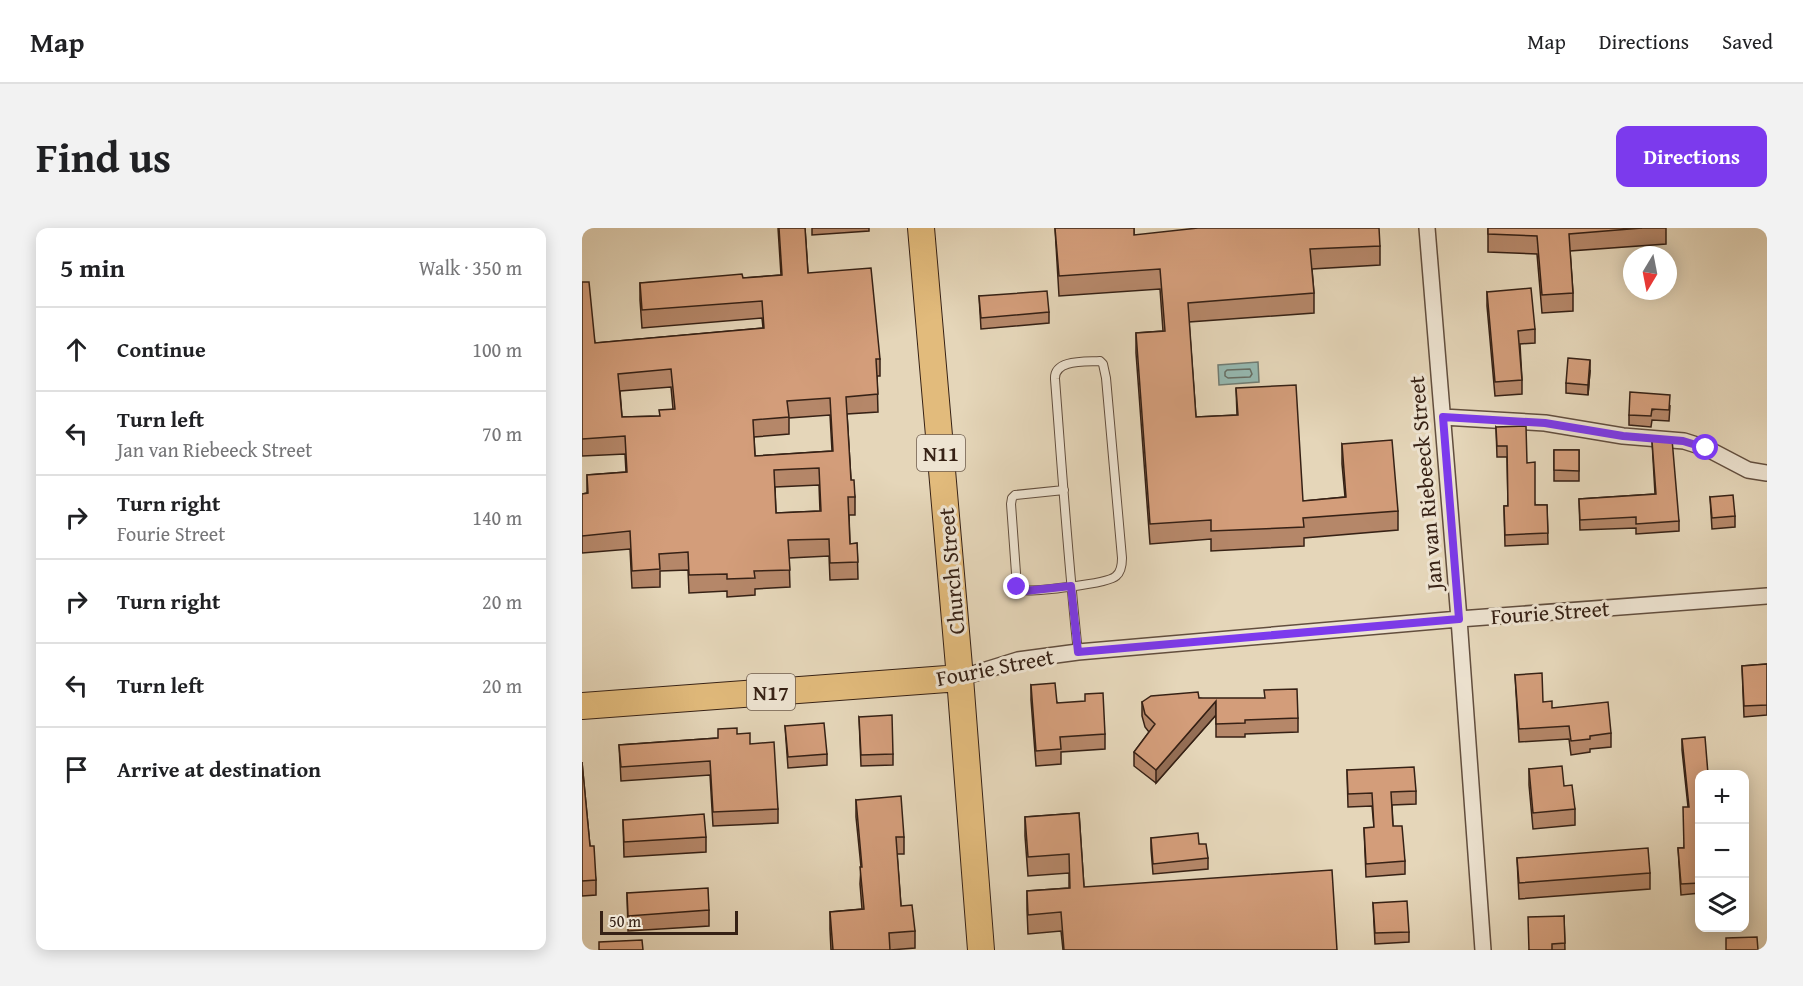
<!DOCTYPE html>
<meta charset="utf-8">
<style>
:root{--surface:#fff;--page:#f2f2f2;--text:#202124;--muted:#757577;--line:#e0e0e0;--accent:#7c3aed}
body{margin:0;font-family:"Gentium Book Plus",serif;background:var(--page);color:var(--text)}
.controls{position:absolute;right:18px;bottom:18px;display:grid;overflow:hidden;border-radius:12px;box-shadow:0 3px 15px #0003}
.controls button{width:54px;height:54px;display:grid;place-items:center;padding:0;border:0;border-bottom:2px solid var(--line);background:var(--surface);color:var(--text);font:30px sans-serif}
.compass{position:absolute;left:1041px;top:18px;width:54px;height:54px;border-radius:50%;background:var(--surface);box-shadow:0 3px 15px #0003;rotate:190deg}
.scale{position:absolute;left:18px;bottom:15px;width:138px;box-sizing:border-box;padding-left:6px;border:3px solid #362115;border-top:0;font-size:16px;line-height:21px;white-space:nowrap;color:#362115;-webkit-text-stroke:4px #eee4d2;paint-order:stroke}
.stop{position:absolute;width:18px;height:18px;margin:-14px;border:4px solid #7c3aed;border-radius:50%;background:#fff}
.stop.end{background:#7c3aed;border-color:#fff;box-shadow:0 2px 6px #0008}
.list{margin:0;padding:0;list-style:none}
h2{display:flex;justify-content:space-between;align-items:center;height:78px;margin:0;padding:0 24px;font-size:26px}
h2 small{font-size:20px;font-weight:400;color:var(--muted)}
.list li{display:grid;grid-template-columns:39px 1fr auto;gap:18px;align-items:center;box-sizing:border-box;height:84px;padding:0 24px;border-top:2px solid var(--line)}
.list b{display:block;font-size:22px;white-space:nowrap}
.list p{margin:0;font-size:20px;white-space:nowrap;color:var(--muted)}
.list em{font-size:20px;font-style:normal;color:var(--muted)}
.icon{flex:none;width:33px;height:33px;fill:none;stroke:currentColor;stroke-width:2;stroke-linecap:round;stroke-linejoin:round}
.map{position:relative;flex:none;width:1185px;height:722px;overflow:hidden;border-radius:12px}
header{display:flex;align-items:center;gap:36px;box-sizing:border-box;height:84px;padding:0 30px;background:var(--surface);border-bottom:2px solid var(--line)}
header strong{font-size:28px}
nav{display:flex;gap:33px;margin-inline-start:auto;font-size:21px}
.intro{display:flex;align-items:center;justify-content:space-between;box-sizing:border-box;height:144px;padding:0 36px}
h1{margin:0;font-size:42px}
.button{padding:15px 27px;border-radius:12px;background:var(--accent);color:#fff;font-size:21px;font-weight:700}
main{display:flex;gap:36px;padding:0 36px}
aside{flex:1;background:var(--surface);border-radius:12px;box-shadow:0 3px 15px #0003}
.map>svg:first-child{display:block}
.water{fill:#96b9b1;stroke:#707c73;stroke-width:1.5}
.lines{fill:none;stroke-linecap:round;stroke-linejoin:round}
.shore{stroke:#666d63;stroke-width:1.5}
.service-casing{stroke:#624e3e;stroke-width:10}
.minor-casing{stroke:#624e3e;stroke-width:18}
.trunk-casing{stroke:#362115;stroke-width:28}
.service{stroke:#eee4d2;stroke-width:8}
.minor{stroke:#eee4d2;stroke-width:15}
.trunk{stroke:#e2bb7c;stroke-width:26}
.wall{fill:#b58769;stroke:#362115;stroke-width:1.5;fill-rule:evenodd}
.shaded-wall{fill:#946e55;stroke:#362115;stroke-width:1.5}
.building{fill:#d39d7a;stroke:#362115;stroke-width:1.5;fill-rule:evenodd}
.route{stroke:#7c3aed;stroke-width:8}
.labels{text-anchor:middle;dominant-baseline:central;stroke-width:6;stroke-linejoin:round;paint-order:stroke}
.shield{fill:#eee4d2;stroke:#6d5c4e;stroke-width:1.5}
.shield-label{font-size:21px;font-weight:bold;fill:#362115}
.street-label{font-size:22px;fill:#362115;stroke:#eee4d2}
</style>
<header>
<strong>Map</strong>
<nav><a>Map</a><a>Directions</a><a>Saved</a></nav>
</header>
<div class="intro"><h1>Find us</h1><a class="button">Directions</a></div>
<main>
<aside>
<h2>5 min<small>Walk · 350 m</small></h2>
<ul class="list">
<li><svg class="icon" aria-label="ahead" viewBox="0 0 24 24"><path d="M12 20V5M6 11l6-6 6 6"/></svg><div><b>Continue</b></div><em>100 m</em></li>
<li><svg class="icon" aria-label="left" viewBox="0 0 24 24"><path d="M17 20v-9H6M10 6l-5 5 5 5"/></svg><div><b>Turn left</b><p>Jan van Riebeeck Street</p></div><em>70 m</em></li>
<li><svg class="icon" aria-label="right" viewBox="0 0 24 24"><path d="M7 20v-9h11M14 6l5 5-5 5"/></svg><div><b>Turn right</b><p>Fourie Street</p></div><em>140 m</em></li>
<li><svg class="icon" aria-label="right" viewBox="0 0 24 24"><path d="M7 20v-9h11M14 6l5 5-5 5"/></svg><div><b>Turn right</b></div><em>20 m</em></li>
<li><svg class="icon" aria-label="left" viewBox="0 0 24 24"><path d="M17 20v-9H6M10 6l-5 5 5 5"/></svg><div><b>Turn left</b></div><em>20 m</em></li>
<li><svg class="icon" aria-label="arrive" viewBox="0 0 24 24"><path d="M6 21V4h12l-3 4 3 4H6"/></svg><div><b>Arrive at destination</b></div></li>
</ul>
</aside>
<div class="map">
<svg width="1185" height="722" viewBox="0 0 1185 722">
<rect width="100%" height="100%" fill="#e5d6b9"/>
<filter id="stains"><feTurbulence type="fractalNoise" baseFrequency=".00333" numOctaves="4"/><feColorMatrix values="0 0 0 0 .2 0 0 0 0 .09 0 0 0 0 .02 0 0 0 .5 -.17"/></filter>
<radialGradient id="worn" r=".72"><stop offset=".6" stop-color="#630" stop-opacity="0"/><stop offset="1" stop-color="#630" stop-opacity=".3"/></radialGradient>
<!-- water -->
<path class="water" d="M676,134L677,154L637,157L636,137Z"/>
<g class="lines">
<!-- shore -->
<path class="shore" d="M668,141L670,146L668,149L646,150L643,148V144L645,142Z"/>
<defs>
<path id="service" d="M482,262L433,267L430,270L429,276L435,359L439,362C452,364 526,356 534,348C539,344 540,336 540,330L524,150L521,136L518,133C504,134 472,131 473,151C480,242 486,333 496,424"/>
<path id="minor" d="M845,0L877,391L901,722
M861,189L963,195L1041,208L1102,213L1124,220L1166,242L1185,245
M378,450L436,432L496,424L877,391L1185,368"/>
<path id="trunk" d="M339,0L378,450L399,722
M0,478L378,450"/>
</defs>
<!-- service casing -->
<use href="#service" class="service-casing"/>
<!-- minor casing -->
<use href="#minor" class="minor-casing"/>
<!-- trunk casing -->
<use href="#trunk" class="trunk-casing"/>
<!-- service -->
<use href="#service" class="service"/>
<!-- minor -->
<use href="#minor" class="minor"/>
<!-- trunk -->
<use href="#trunk" class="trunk"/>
</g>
<!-- wall -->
<path class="wall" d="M196,0H223L226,45L298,131V148H295L296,184L265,186L269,252L273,269V287H267L268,316L275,315L276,351L248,352L247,328L207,330L208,359L173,361V367L145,369V363L107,365L106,342L78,343V359L50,360L48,321L0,325V266L5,265V247L44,244L43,226L0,228V54L13,115L181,100L180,90L60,100L58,72V55L161,50L199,47ZM89,159L91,181L77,188L40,189L38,163ZM248,187L250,223L173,228L172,209L207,206V190ZM237,257L238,283L194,285L193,259Z
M230,0H287V3L230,7Z
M473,0H552V7L798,18V37L730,41L732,65V85L607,94L614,189L655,187L654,160L721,273L763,269L760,236V216L816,283V302L722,310V318L629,323V311L568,316L554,125V105L581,103L578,61L477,68Z
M906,0H1084V16L988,23L991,65V83L960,85L955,26L906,24Z
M905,64L953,101V115L938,116L940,152V166L913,168L905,78Z
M397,68L467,84V95L399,101Z
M1008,143L1006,167L984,165V155Z
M1088,178L1087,193L1070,192L1069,199L1047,197V187Z
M914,199L945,235L953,277H965L966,316L923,318L922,278H926L925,229H915Z
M1070,213L1097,293V303L1054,306V300L998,302L997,271L1073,266Z
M972,222H997V253H972Z
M1128,269L1153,288V299L1130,301Z
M1185,436V487L1162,489L1160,438Z
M933,447L961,474L970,480L1029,505V519L1008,521V524L989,527L987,511L937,514Z
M449,457L523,506V521L479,524V536L454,538L449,472Z
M617,470L716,490V504L663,506V509H634V487L574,555L552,538V524L567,504L563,499L560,488V474Z
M277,489L311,526V537L279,538Z
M203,498L245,526V537L206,540Z
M155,506L168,516L196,581V595L131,598L128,547L39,553L37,517L136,510Z
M1100,511L1118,546V665L1099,667L1096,620H1102L1106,579L1100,522Z
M0,534L8,618L14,652V667L0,668Z
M947,541L982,558L993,581V597L951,601L947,557Z
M765,542L834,563V576L810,577L811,598L823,633V646L784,649L782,600H792L790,578L766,579Z
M274,572L322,609V626H315L319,678L333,703V720L308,722H249L248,701V684L280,681L278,656L279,639L274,589Z
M497,585L502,659L755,722H481L479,703L446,706L445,682V663L487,660V645L446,648L443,608V589Z
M41,592L124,609V624L42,629Z
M569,610L617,616L626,630V641L571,646L569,621Z
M935,630L1068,645V661L937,671Z
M45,665L127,682V698L46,703Z
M791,675L827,704V714L793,716Z
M982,688L983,722H947Z"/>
<!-- shaded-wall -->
<path class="shaded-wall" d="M1008,132V143L1006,167V157Z
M634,473V487L574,555V542Z"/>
<!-- building -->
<path class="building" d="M197,0H223L226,45L289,40L298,131H294L296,166L264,169L269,252H272L273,269H266L268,316L275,315L276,334L248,335L247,311L206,312L208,342L172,343L173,350L145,351V346L107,347L106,324L77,326L78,341L50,343L48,303L0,308V266L6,265L5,247L45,244L43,208L0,211V54H7L13,115L182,100L180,73L60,82L58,55L160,46L161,50L200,47ZM89,141L93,181L77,182L78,188L40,189L36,146ZM248,170L251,223L173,228L171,192L207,189L205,173ZM237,240L239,283L194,285L192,242Z
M473,0H552V7L616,0H797L798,18L728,21L732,65L606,75L614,189L656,187L654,160L714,157L721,273L764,269L760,216L810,212L816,283L721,290L722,299L629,303V292L568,296L554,105L583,103L578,41L477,48Z
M906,0H1060L987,6L991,65L960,67L955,8L906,6Z
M949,60L953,101L936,103L940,152L913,154L905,64Z
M465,63L467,84L399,90L397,68Z
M986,130L1008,132L1006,157L984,155Z
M1048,164L1088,167L1087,182L1070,181L1069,188L1047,187Z
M944,198L945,235L953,234V277H965L966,305L923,307L922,278H926L925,218H915L914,199Z
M1090,211L1097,293L1054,296V289L998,292L997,271L1074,266L1070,213Z
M972,222H997V243L972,242Z
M1151,267L1153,288L1130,290L1128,269Z
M1185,436V477L1162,478L1160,438Z
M960,445L961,474L970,473V480L1026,474L1029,505L1008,508V511L989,513L987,498L937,501L933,447Z
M473,455L475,475L503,473V466L521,465L523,506L478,509L479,521L454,523L449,457Z
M715,461L716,490L663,492V495L634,496V473L574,542L552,524L573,496L563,486L560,474L569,468L616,464L617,470H683L682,462Z
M310,487L311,526L279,527L277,489Z
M242,495L245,526L206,529L203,498Z
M155,500V506L168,505V516L192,514L196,581L131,584L128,533L39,539L37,517L136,510V501Z
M1123,509L1126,546H1118V655L1099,656L1096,620H1102L1101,579H1107L1100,511Z
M0,534L8,618H12L14,652L0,653Z
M980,538L982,558L990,557L993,581L951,585L947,541Z
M832,539L834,563L809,564L811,598H820L823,633L784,636L782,600L792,599L790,565L766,566L765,542Z
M319,568L322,609H314L319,678L330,677L333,703L307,705L308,722H251L248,684L282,681L278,639H280L274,572Z
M497,585L502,659L750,642L755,722H482L479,684L446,687L445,663L488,660L487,626L446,629L443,589Z
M122,586L124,609L42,614L41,592Z
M616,605L617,616H624L626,630L571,636L569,610Z
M1066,620L1068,645L937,655L935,630Z
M126,660L127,682L46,688L45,665Z
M825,673L827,704L793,705L791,675Z
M982,688L983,715L970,716V722H947L946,689Z
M1175,709L1176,722H1144V710Z
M60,712L61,722H17V714Z"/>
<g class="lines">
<!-- route -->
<path class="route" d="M435,359L439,362L443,363L489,358L496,424L877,391L861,189L963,195L1041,208L1101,213L1124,220"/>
</g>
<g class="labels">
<!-- shield labels -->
<g class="shield">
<rect x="335" y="207" width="48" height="36" rx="4.5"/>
<rect x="165" y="446" width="48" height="36" rx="4.5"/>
</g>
<g class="shield-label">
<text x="359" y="225">N11</text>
<text x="189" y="464">N17</text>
</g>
<!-- street labels -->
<g class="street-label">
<text transform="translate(843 255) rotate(-95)">Jan van Riebeeck Street</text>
<text transform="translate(369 343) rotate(-95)">Church Street</text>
<text transform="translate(968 384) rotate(-4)">Fourie Street</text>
<text transform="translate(413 439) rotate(-11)">Fourie Street</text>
</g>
</g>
<rect width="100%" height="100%" filter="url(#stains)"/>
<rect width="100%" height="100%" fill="url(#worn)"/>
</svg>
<div class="controls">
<button>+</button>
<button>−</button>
<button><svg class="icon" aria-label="layers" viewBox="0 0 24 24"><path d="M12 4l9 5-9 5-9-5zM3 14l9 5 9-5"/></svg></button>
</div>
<svg class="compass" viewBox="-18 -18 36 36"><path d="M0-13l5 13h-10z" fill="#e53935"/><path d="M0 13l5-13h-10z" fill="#757577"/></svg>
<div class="scale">50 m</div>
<div class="stop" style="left:1124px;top:220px"></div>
<div class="stop end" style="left:435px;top:359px"></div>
</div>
</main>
